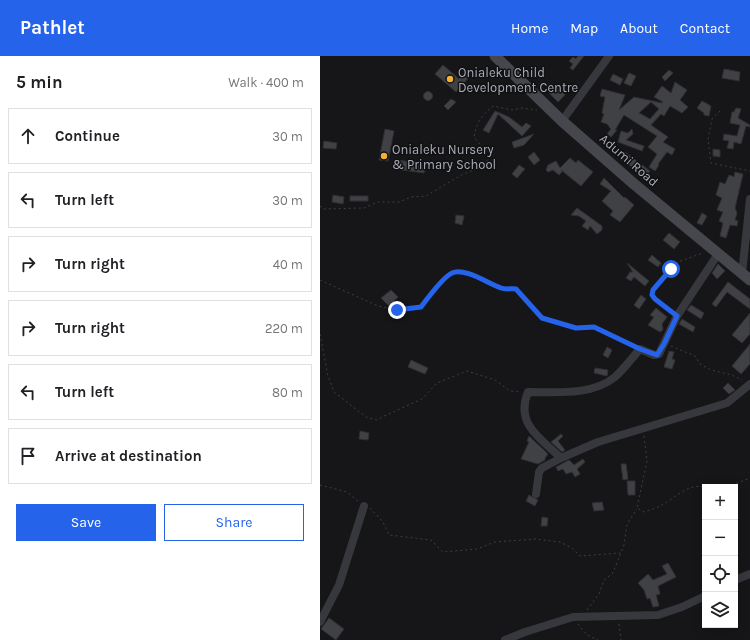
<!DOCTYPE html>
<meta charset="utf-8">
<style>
:root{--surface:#fff;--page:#f2f2f2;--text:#202124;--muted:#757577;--line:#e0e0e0;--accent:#2563eb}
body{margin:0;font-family:Karla,sans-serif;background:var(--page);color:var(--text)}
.controls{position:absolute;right:12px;bottom:12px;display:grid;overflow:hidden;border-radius:0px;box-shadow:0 2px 10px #0003}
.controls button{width:36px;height:36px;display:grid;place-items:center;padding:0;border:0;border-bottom:1px solid var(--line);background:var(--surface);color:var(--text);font:20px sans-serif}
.stop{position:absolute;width:12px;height:12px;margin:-9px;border:3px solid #2563eb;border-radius:50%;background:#fff}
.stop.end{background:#2563eb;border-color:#fff;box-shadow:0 1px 4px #0008}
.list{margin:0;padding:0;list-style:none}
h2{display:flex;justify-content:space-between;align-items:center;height:52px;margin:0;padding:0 16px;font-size:17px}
h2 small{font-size:13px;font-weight:400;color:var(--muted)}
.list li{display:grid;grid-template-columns:26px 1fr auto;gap:12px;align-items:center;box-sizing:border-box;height:56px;margin:0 8px 8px;padding:0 8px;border:1px solid var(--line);border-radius:0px}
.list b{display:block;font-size:15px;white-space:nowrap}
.list em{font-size:13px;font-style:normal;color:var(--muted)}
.actions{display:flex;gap:8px;padding:12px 16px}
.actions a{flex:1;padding:9px 0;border:1px solid var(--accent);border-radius:0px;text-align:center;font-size:14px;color:var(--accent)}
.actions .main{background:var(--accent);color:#fff}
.icon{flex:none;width:22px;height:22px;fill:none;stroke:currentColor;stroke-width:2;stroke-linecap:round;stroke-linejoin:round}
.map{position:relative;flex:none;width:430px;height:584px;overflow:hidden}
header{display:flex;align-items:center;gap:24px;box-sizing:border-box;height:56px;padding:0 20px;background:var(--accent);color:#fff}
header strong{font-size:19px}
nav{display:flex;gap:22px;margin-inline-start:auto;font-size:14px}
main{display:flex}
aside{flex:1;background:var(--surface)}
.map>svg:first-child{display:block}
.building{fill:#404145;stroke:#303034;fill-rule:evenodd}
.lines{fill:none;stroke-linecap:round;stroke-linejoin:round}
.path{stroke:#3d3f44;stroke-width:1;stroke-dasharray:2 3;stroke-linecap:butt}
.minor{stroke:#37383d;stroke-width:8}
.secondary{stroke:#45474d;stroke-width:11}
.route{stroke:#2563eb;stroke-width:5}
.poi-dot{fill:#f2b134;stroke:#111113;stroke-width:1.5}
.labels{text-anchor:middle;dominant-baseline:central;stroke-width:3;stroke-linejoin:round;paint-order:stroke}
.poi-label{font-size:13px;fill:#a8adb8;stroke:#111113;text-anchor:start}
.street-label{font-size:13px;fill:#a8adb8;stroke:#111113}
</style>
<header>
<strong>Pathlet</strong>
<nav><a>Home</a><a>Map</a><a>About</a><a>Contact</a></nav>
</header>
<main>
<aside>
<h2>5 min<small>Walk · 400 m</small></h2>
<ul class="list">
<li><svg class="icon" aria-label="ahead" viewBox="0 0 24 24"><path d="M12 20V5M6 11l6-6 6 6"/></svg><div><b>Continue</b></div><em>30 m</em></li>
<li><svg class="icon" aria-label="left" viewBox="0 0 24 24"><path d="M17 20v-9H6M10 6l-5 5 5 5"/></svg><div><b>Turn left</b></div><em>30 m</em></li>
<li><svg class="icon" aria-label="right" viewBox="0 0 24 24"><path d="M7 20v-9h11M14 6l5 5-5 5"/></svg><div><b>Turn right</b></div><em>40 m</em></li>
<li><svg class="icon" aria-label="right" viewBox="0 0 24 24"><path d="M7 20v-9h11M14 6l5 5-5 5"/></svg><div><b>Turn right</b></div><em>220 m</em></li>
<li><svg class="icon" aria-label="left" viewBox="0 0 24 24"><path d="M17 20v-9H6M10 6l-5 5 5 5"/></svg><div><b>Turn left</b></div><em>80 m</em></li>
<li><svg class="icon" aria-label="arrive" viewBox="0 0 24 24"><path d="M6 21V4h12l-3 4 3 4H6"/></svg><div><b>Arrive at destination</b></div></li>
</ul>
<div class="actions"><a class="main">Save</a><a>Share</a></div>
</aside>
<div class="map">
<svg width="430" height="584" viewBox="0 0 430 584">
<rect width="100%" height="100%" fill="#161618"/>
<!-- building -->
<path class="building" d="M258,0H264L253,14L250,12L253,8L249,5L253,1L256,3Z
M123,9L139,23L145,16L150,20L136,36L115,18Z
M404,13L420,16L419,25L402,22Z
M349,14L353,17L345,25L342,21Z
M309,17L316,20L311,30L304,27Z
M293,18L303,23L300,29L290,24Z
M355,26L367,34L360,44L368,51L362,57L350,50L344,60L341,58L331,69L348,81L343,86L355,93L352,99L347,96L338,108L339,109L335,115L329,111L337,98L328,91L337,80L304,59L295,74H297L291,81L287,78L291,73L287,68L281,66L284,58L282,57L285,41L280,40L282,33L305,39L299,54L314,41L342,47L343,46L334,41L342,30L351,37ZM331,46L339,53L330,63L319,57Z
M236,30L245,39L238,46L229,37Z
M103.5 40a4.5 4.5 0 1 1 9 0a4.5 4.5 0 1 1-9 0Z
M131,43L136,46L128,54L124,50Z
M382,45L391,50L389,60L384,59V57L377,52Z
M416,52L421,53L418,62L430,69V71L426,70L421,88L414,86L413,93L407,92L409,85L403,84L404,78L417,80L420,69L410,67L412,56H414Z
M175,55L189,61L202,71L206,67L211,70L202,80L178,58L169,77L163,74Z
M65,73L74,75L68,105L59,104Z
M312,73L313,78L306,84L324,90L322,95L298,86L301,75L308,77Z
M214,78L204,89L194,92L192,86Z
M4,85L17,87L16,93L3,92Z
M393,93L400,94V101L393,100Z
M214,96L220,104L214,109L208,101Z
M305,96L330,115L325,122L317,116L318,115L300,103Z
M250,102L256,107L258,104L273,116L261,130L241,114L242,116L239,119L233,114L228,116L226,114L228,109L236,105L240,112Z
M77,104L106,108L104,117L76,113Z
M199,109L205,113L197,122L192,118Z
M415,116L423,118L415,152L417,157L415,164L418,165L417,170L410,169L406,182L400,180L403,167L399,165L403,156L397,154L402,142L396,139L400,126L405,128L409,119L414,121Z
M284,122L304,142L305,141L314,149L300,166L290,159L293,155L282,145L291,135L280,128Z
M13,139L24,141L23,148L12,146Z
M30,140H48V145H30Z
M257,152L282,170V174L277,178L270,170L268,174L262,170L266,165L259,160L251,159Z
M382,157L387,160L382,169L377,167Z
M136,159L144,160L142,169L135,167Z
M349,177L360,186L354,193L343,184Z
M332,199L341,207L338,211L328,204Z
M307,207L329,225L325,230L314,221L311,225L306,222L310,216H313Z
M398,208L405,215L397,223L392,217Z
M408,226L430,243V253L407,236L396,251L392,248Z
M71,234L78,241L69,250L61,242Z
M321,239L326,243L319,253L314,249Z
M371,249L384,257L381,263L367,254Z
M336,252L347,261L342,268L343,274L340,276L328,269L334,261L330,259Z
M430,257V278L422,287L412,279Z
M362,263L375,271L373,276L359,268Z
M430,288V308L421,318L412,310Z
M287,291L292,294L288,302L283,299Z
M349,295L354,296L352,303L355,304L352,313L344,311Z
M91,304L108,312L105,318L88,311Z
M275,312L288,314L287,320L274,317Z
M408,327L415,334L409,338L403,332Z
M40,375L49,377L48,384L39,383Z
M241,378L243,380L238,385L245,394L242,396L231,386Z
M209,380L228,398L225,402V404L218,408L201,403L209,386L207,385Z
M263,403L265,406L257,413L260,418L255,421L252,416L246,418L243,413L238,415L236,411L249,404L254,409Z
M301,408H306L308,423L303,424Z
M307,425H315V439H308Z
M209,439L218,444L215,450L206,445Z
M282,446L284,454L274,455L272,447Z
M222,461L228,462L227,470H221Z
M348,507L356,521L338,530L340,538L336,539L339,550L333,551L330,542L327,543L324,534L318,527L328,518L333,524L347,518L342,510Z
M9,562L24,573L16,584L1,573Z"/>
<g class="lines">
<!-- path -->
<path class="path" d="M400,55L392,63L388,83L391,107L430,115
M0,150L3,153L44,152L58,146H79L91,141L106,140L143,118L162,111L172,98L163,92L154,81C156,67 162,59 173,50L192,54L202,52L217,54
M0,224L58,250L77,254L101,251C107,243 123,221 132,217C144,211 169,228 181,232C186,234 191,232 197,233L222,262L256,272L274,271L313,290
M351,255L335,243L332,239L333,234L358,206L383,197
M0,278L8,320L14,336L46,361L57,364L62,361L102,343L117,327L147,315L175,324L190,335L201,336
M351,290L375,300L380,308L391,314L412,319L422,324
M324,380L327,405L317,452L324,456C330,454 337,452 342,449C355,442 368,427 385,431
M0,429L27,436L39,446
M407,431L430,422
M50,452L63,466L69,479L111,484L123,496L157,493L175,486L215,483L240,486L252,492L260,500L300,497
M267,554L279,538L284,524L293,517L304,489L307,468L317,453
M258,568L267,579L278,584
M299,568L301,584"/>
<!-- minor -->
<path class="minor" d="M242,65L289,0
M422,218L430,143
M241,402C220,382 195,368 208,336C235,336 272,340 295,321C304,313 312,302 320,293L334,299L339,298L357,260L398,198
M216,438L219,416L222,412L241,402L278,386L407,347L430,328
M415,524L430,518
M0,566L19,529L44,450
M185,584L205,576L253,561L338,559L362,551L385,540"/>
<!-- secondary -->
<path class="secondary" d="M175,0L242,65L314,128L430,224"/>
</g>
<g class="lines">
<!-- route -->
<path class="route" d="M77,254L101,251C107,243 123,221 132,217C144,211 169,228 181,232C186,234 191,232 196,233L222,262L256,272L274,271L320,293L337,299L344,288L357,260L335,243L332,239L333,234L351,213"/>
</g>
<!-- markers -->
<g class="poi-dot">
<circle cx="130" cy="23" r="4"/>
<circle cx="64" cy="100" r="4"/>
</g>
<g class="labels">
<!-- poi labels -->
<g class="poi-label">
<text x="138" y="16">Onialeku Child<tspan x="138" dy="15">Development Centre</tspan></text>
<text x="72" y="93">Onialeku Nursery<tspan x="72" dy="15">&amp; Primary School</tspan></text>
</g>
<!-- street labels -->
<g class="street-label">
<text transform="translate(309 104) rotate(41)">Adumi Road</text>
</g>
</g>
</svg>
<div class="controls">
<button>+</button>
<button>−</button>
<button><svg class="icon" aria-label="locate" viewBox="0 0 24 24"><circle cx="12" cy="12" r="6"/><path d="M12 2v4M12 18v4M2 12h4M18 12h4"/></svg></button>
<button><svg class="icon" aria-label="layers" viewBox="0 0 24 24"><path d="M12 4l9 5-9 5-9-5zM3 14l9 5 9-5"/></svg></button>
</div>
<div class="stop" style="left:351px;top:213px"></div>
<div class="stop end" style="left:77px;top:254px"></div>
</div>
</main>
